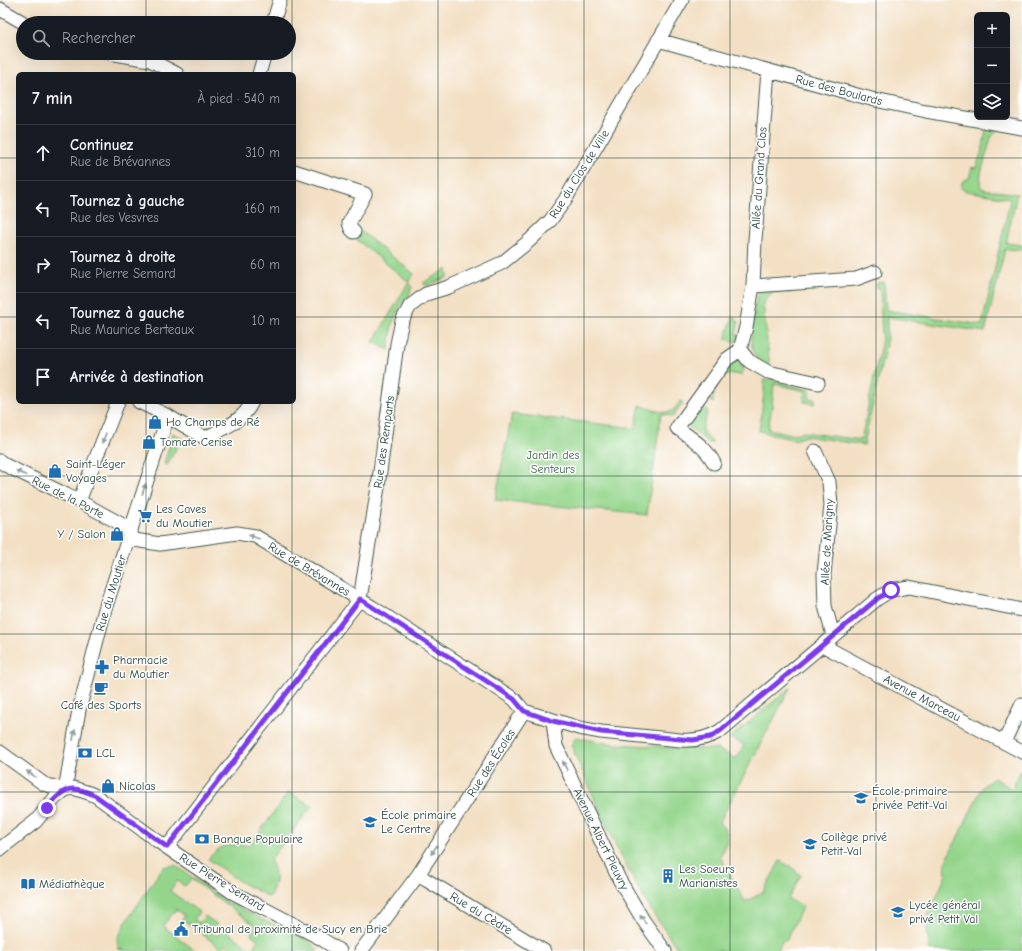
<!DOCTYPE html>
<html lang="fr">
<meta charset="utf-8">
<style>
:root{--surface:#171b24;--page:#242831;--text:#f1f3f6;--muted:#9ea1a6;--line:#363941}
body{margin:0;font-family:"Comic Neue",sans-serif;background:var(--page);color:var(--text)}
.controls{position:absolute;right:12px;top:12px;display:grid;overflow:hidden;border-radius:6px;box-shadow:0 4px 16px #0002}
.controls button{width:36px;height:36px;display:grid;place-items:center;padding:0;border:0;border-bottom:1px solid var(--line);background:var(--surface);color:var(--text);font:20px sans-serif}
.stop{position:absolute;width:12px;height:12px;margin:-9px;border:3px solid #7c3aed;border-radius:50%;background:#fff}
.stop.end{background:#7c3aed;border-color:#fff;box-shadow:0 1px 4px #0008}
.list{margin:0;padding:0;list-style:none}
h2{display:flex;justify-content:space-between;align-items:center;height:52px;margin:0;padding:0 16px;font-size:17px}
h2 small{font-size:13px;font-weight:400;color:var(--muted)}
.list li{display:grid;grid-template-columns:26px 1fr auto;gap:12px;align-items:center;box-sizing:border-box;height:56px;padding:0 16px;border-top:1px solid var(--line)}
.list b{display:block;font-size:15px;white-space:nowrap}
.list p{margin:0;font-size:13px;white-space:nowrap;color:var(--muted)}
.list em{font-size:13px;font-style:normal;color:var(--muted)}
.icon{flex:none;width:22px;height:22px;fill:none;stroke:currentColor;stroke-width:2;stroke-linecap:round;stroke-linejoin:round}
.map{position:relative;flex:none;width:1022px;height:951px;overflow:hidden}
.search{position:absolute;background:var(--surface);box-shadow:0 4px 16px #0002;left:16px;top:16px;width:280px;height:44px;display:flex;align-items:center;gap:10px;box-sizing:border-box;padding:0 14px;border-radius:22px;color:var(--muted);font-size:15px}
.panel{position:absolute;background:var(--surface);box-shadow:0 4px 16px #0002;left:16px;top:72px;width:280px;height:332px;border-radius:6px}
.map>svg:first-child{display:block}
.green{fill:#94d58b;stroke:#5a8960;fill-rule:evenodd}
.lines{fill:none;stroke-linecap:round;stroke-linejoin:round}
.minor-casing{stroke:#3f554a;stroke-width:15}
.minor{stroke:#fff;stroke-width:13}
.oneway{fill:#8f9e9a}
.route{stroke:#7c3aed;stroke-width:5}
.grid{fill:none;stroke:#1f3d34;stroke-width:1;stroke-opacity:0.55}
.labels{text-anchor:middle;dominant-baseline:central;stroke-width:3;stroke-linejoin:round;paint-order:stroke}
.street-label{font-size:12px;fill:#1f3d34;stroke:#fff}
.poi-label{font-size:12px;fill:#1f3d34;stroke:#fff;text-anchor:start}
.park-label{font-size:12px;fill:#3c634a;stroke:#fff}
</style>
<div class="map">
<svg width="1022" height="951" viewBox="0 0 1022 951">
<rect width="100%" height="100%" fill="#fff"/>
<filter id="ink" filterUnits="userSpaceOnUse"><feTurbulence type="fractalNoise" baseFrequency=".025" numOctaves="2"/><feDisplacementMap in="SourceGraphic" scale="8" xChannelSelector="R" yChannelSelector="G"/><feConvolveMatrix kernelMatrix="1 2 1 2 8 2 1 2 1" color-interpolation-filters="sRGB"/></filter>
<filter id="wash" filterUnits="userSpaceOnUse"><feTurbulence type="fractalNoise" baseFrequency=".012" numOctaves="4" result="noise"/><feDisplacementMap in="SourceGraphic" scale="16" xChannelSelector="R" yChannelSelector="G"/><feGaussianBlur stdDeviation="0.9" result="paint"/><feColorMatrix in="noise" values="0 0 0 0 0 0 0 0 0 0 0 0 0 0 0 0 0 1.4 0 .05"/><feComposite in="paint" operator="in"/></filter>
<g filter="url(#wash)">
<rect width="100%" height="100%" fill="#f3e0c4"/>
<!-- green -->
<path class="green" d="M986,129L997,130L991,138L981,173L980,185L983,189L1017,194L1006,243L1022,245V250L1005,249L985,332L887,317V338L864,445L805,436L795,440L759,431L764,393V380H769L771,378L774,379V381L810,390L809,398L815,399V404L804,402L805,391L774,384L772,407L768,429L792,434L804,432L861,440L882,339L880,288H876L877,283L884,282L886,310L982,325L1010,201L1007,198L966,191L961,188L962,182L969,178L972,167L976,168L983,147Z
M359,230L414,274L409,282L412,287L408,297L401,305L392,324L389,350L373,342L409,282L357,240Z
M447,269L448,277L426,286L423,283Z
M792,290V292H774L763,303L770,369C767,366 761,364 758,360C745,347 754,309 758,293L759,291Z
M733,317L736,318V320L739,322L736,334L740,336L736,342L725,339Z
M737,360L741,363V366L744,369L742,375C739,375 735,374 732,374C719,375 713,392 713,403L706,396L732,362L733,363Z
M681,401L684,404L676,411L674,416L671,417L669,415L661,414L647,515L495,500L512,414L635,428L640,405C648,408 664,415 672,411C675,409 678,404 681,401Z
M698,406L708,410L702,431L712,442V443H709L688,426L687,423L690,419H693V415Z
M173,433L182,438L167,465L164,464Z
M790,688L719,823C732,834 728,843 720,856L745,902L763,892L780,861L791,867L801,875L788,899L803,906L786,941L783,940L777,951H679C668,934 655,918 645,900C616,851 594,797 571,745L576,737L600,742L616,744L697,749H717L736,759L744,745L730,738Z
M1022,768V951H930L927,931L929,914L946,875L945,863L983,786L994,778L1012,789Z
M289,792L312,806L270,860C278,873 276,885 269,897L240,882L208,859C223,842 230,845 250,845Z
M175,865L231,905L233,904C243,909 253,915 263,920C281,928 307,936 319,951H234L225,944L222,949L182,919L185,916L176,909L163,926L196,951H124L123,949L119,950L117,940L126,922L163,867ZM191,879L256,926L251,934L258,940L252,949L223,929L217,936L212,932L217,924L205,916L199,923L194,919L199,912L170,891L177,881L185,886Z"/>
</g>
<g filter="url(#ink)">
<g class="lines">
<defs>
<path id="minor" d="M0,9L24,23
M273,23L280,0
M658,40L875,100L926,111L1022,128
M109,53L150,60L177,74
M259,74L265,53
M294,171L365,194L349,223L351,229L354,232
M753,286L856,279L875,272
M740,350L749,361L768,372L818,383
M139,402L168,416L205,438C223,429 243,421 252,402
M815,451L829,482L831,505L824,574L825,606L833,635
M0,461L5,465L79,501L130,529
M714,463C706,447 691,438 677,428L727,359L740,350L746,327L753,286L755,240L768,71
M79,501L118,402
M128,539L160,544L237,533L255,536L372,607L514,699L524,711L579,728L601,732L680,740C695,741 707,739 720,731L877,599L891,590L909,587L1022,610
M822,645L1022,752
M553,721L556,746L619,879L643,920L665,951
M1004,742L1022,704
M0,752L44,784L65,790
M65,790L79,710L105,609L168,416
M167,847L360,599L378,487L397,344L402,321L410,306L426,294L449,287L502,263L528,242L550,221L565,200L682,0
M0,849L36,821L55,798L65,790L73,788L89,793L96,796L159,842L232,892L320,938L340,951
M418,875L544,951
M361,951L418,875L524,711"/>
</defs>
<!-- minor casing -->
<use href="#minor" class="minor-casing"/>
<!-- minor -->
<use href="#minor" class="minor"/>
</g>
<!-- one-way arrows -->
<defs><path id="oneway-solid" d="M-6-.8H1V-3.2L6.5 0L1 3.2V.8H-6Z"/></defs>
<g class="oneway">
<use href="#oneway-solid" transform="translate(104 438) rotate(112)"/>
<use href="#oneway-solid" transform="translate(21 473) rotate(-154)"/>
<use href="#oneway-solid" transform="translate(144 489) rotate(-72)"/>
<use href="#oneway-solid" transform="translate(254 537) rotate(-160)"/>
<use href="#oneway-solid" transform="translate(74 735) rotate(-79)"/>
<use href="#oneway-solid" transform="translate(565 766) rotate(-115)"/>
<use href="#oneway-solid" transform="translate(31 774) rotate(-145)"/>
<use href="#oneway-solid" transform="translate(434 850) rotate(123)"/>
<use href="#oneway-solid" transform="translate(643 919) rotate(-122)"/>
</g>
</g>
<g class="lines" filter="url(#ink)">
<!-- route -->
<path class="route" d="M47,808C64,787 71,784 96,796L167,847L360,599L514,699L524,711L553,721L601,732L693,740L711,737L720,731L877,599L891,590"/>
</g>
<!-- grid -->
<path class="grid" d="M146,0V23M292,0V74M438,0V951M584,0V951M730,0V951M876,0V951M146,53V74M0,158H18M294,158H1022M0,317H18M294,317H1022M146,402V951M292,402V951M0,476H1022M0,634H1022M0,792H1022"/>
<!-- icons -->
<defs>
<symbol id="shop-bare" viewBox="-9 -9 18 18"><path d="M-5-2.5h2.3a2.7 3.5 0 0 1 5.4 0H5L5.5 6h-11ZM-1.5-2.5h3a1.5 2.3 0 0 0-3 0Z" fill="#1f6fb2" stroke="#fff" stroke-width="2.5" paint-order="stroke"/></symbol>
<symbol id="supermarket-bare" viewBox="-9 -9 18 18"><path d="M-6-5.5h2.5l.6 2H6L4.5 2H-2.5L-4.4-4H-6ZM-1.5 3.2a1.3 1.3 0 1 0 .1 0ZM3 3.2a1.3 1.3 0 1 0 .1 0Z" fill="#1f6fb2" stroke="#fff" stroke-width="2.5" paint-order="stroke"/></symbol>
<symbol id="pharmacy-bare" viewBox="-9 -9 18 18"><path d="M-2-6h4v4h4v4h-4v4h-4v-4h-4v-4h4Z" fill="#1f6fb2" stroke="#fff" stroke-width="2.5" paint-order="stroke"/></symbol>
<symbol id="cafe-bare" viewBox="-9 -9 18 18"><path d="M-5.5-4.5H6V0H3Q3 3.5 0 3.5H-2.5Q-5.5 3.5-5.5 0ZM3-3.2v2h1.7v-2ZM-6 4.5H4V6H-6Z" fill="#1f6fb2" stroke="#fff" stroke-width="2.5" paint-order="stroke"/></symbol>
<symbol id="bank-bare" viewBox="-9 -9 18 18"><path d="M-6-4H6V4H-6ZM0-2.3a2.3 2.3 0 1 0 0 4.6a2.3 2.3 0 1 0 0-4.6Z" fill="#1f6fb2" stroke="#fff" stroke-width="2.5" paint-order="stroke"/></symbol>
<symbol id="school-bare" viewBox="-9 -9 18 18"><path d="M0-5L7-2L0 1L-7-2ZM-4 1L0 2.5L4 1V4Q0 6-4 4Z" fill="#1f6fb2" stroke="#fff" stroke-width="2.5" paint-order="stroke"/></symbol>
<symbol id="building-bare" viewBox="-9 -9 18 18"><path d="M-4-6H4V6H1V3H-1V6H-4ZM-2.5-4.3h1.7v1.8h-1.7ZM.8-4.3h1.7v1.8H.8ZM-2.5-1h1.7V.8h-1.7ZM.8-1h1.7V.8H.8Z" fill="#1f6fb2" stroke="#fff" stroke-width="2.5" paint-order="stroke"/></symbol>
<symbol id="library-bare" viewBox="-9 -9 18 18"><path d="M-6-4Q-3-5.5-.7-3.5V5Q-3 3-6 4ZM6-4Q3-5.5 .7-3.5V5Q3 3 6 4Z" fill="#1f6fb2" stroke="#fff" stroke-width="2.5" paint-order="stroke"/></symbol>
<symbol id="civic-bare" viewBox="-9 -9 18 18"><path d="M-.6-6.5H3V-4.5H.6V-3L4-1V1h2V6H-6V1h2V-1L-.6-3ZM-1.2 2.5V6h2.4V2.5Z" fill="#1f6fb2" stroke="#fff" stroke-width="2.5" paint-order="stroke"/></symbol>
</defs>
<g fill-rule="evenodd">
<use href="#shop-bare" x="145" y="412" width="20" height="20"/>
<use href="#shop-bare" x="139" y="432" width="20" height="20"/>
<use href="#shop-bare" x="45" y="461" width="20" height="20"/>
<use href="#supermarket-bare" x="135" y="506" width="20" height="20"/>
<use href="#shop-bare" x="107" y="524" width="20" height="20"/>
<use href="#pharmacy-bare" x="92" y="657" width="20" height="20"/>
<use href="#cafe-bare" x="91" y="678" width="20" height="20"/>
<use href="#bank-bare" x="75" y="743" width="20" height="20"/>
<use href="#shop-bare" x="98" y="776" width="20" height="20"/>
<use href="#school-bare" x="851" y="788" width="20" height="20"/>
<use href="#school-bare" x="360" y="812" width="20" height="20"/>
<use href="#bank-bare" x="192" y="829" width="20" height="20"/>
<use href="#school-bare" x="800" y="834" width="20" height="20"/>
<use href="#building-bare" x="658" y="866" width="20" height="20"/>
<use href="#library-bare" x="18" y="874" width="20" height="20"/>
<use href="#school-bare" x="888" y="902" width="20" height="20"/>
<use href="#civic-bare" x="171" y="919" width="20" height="20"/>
</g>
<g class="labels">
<!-- street labels -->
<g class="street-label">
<text transform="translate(839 90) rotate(15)">Rue des Boulards</text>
<text transform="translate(579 174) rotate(-58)">Rue du Clos de Ville</text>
<text transform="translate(759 178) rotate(-86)">Allée du Grand Clos</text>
<text transform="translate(384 442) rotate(-82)">Rue des Remparts</text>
<text transform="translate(68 497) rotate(27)">Rue de la Porte</text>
<text transform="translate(827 542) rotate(-87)">Allée de Marigny</text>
<text transform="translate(309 569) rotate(31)">Rue de Brévannes</text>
<text transform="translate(111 593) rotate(-73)">Rue du Moutier</text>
<text transform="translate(922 698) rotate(28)">Avenue Marceau</text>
<text transform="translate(491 763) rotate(-57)">Rue des Écoles</text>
<text transform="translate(601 839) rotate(64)">Avenue Albert Pleuvry</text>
<text transform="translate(222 882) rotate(32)">Rue Pierre Semard</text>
<text transform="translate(481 913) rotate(31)">Rue du Cèdre</text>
</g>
<!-- poi labels -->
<g class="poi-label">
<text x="166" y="422">Ho Champs de Ré</text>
<text x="160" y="442">Tomate Cerise</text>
<text x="66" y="464">Saint-Léger<tspan x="66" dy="14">Voyages</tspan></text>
<text x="156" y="509">Les Caves<tspan x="156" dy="14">du Moutier</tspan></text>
<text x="106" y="534" text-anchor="end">Y / Salon</text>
<text x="113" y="660">Pharmacie<tspan x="113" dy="14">du Moutier</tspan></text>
<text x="101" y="705" text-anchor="middle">Café des Sports</text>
<text x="96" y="753">LCL</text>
<text x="119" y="786">Nicolas</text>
<text x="872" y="791">École primaire<tspan x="872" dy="14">privée Petit-Val</tspan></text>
<text x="381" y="815">École primaire<tspan x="381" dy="14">Le Centre</tspan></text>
<text x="821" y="837">Collège privé<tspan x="821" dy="14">Petit-Val</tspan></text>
<text x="213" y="839">Banque Populaire</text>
<text x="679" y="869">Les Soeurs<tspan x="679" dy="14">Marianistes</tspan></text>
<text x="39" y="884">Médiathèque</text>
<text x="909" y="905">Lycée général<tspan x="909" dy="14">privé Petit Val</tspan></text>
<text x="192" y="929">Tribunal de proximité de Sucy en Brie</text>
</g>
<!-- park labels -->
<g class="park-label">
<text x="553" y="455">Jardin des<tspan x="553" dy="14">Senteurs</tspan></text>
</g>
</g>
</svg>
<div class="controls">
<button>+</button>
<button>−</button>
<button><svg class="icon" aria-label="layers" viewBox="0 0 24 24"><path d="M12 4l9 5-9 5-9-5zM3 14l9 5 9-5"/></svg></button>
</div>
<div class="stop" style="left:891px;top:590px"></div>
<div class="stop end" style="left:47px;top:808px"></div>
<div class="search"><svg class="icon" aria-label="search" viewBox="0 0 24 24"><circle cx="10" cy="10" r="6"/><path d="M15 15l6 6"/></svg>Rechercher</div>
<section class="panel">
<h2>7 min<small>À pied · 540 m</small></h2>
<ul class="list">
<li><svg class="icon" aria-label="ahead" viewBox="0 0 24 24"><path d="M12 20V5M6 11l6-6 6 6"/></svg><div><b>Continuez</b><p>Rue de Brévannes</p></div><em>310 m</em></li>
<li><svg class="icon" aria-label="left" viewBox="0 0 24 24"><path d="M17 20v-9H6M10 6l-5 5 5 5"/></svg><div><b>Tournez à gauche</b><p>Rue des Vesvres</p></div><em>160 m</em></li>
<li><svg class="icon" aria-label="right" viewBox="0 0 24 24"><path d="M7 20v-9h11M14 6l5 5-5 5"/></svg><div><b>Tournez à droite</b><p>Rue Pierre Semard</p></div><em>60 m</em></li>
<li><svg class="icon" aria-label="left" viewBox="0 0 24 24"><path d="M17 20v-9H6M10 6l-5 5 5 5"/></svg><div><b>Tournez à gauche</b><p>Rue Maurice Berteaux</p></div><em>10 m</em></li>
<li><svg class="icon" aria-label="arrive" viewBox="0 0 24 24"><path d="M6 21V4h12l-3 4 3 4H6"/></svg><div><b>Arrivée à destination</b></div></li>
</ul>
</section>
</div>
